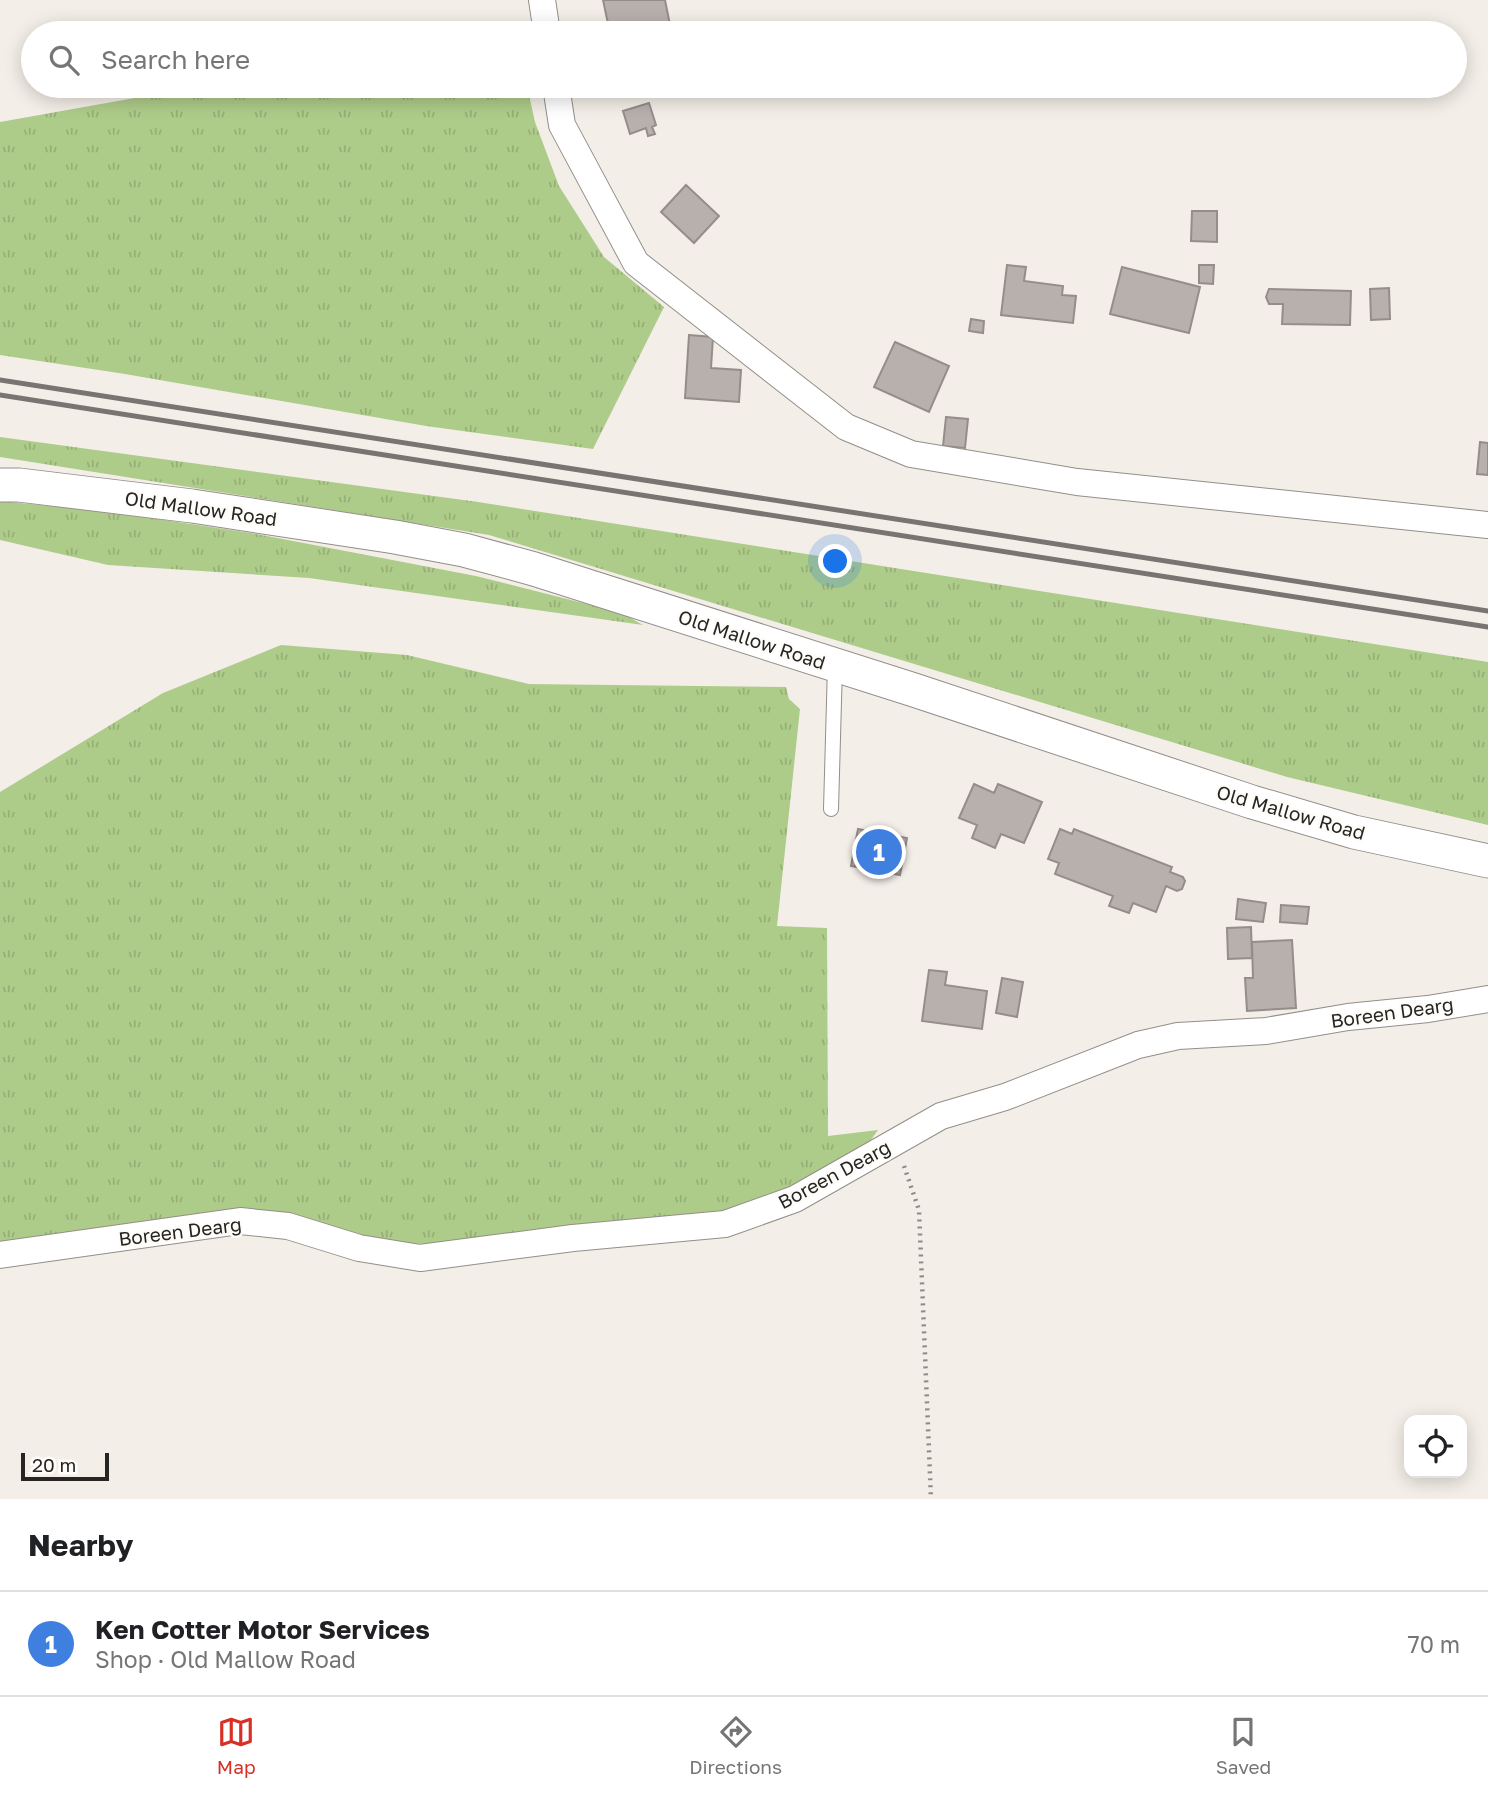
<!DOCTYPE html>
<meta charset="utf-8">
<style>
:root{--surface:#fff;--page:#f6f6f6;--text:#202124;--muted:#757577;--line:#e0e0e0;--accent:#d93025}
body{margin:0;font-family:"Golos Text",sans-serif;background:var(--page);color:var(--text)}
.controls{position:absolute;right:21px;bottom:21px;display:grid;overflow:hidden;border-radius:14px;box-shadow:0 4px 18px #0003}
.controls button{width:63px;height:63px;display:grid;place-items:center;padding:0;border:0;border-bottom:2px solid var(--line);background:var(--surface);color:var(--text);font:35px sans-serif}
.scale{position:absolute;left:21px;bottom:18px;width:88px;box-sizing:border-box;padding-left:7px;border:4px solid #272523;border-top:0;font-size:19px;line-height:24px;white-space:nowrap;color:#272523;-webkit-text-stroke:5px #fefcf9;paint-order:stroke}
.you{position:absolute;left:836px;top:562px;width:24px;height:24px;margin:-18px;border:5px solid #fff;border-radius:50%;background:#1a73e8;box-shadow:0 0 0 10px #1a73e833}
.badge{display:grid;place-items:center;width:46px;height:46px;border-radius:50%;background:var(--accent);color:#fff;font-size:23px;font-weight:700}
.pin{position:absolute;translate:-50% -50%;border:4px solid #fff;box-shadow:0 2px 7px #0006}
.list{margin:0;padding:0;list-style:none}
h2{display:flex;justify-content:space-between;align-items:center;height:91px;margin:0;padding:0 28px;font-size:30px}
h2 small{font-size:23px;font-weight:400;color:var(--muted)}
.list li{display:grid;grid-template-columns:46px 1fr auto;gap:21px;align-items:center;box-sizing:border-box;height:105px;padding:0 28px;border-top:2px solid var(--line)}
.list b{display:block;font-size:26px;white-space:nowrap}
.list p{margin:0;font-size:23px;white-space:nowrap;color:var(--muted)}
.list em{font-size:23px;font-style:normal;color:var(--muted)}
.icon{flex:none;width:38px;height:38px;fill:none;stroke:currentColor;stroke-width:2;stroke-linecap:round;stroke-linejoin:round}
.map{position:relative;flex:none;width:1488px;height:1499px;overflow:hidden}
.search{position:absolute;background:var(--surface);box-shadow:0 4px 18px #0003;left:21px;right:21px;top:21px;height:77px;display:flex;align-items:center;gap:18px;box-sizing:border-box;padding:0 24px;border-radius:38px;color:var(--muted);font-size:26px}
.sheet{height:196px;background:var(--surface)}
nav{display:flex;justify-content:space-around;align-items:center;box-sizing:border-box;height:98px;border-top:2px solid var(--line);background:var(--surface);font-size:19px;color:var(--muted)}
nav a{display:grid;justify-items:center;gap:4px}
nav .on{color:var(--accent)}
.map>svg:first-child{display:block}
.grass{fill:url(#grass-tufts)}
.building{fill:#b8b0ad;stroke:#958d8a;stroke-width:2}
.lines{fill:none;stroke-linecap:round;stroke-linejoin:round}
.service-casing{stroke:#948e89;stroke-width:16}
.minor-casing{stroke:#948e89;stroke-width:28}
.tertiary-casing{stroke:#948e89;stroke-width:35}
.path{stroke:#8e8a86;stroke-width:4.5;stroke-dasharray:2 5;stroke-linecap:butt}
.service{stroke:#fff;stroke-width:14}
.minor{stroke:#fff;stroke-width:26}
.tertiary{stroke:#fff;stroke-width:33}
.rail{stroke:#787471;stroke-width:5}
.labels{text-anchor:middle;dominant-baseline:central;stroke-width:5;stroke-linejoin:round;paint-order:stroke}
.street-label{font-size:19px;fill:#272523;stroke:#fefcf9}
</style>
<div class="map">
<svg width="1488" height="1499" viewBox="0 0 1488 1499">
<defs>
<pattern id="grass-tufts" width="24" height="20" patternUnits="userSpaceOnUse" patternTransform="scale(1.75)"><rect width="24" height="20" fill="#aecc89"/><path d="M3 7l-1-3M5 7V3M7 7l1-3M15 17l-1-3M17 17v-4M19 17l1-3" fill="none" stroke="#96af76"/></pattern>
</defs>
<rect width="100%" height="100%" fill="#f4eee8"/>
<!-- grass -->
<path class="grass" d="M202,86H527L535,122L559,186L604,257L664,307L593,449L426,426L125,374L0,355V122Z
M0,437L478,502L1488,662V825L1287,777L489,535L0,457Z
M0,501L111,512L251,533L476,576L622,613L643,625L309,578L108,565L0,540Z
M281,645L407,655L529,684L786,687L789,699L800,709L777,926L827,928L828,1136L878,1130L866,1147L799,1188L725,1218L453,1245L380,1242L312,1226L0,1249V792L163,693Z"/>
<!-- building -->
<path class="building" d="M603,0H665L671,30L655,33H610Z
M649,103L656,125L652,127L655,134L648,136L646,128L630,134L623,111Z
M686,185L719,216L694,243L661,212Z
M1192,211H1217V242L1191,241Z
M1007,265L1026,267L1024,281L1063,286L1062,295L1076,296L1073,323L1001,315Z
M1199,265H1214L1213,284L1199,283Z
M1122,267L1200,287L1189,333L1110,314Z
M1389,288L1390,319L1371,320L1370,289Z
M1269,289L1351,291L1350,325L1282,324L1283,304H1269L1266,297Z
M971,319L984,321L983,333L969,331Z
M689,335L713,337L711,368L741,370L739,402L685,398Z
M895,342L949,366L929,412L874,387Z
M946,417L968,419L965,448L943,446Z
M1480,442L1488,443V475L1477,474Z
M974,784L994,793L998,784L1042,802L1024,843L1001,834L995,848L972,838L977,825L959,818Z
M858,829L907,838L900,875L851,866Z
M1060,829L1072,834L1074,829L1172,867L1170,872L1183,877L1185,881L1182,889L1177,891L1166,886L1156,912L1133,903L1129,913L1109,906L1113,896L1055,874L1059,863L1048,859Z
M1238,899L1266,903L1263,922L1236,919Z
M1281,905L1309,907L1307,924L1280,922Z
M1251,927L1252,958L1228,959L1227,928Z
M1292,940L1296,1008L1247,1011L1245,978H1253L1252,942Z
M929,970L947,972L945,985L987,991L982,1029L922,1021Z
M1002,978L1023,982L1017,1017L996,1013Z"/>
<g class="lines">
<defs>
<path id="service" d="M831,809L835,666"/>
<path id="minor" d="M542,0L547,33
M556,86L562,125L636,263L846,427L911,454L1077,482L1488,525
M0,1255L240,1221L288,1226L359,1248L420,1258L573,1238L725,1224L795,1199L941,1116L1005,1097L1138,1045L1178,1036L1266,1031L1348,1017L1428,1009L1488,999"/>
<path id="tertiary" d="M0,485H19L192,506L395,537L464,550L534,569L914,690L1252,802L1354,832L1488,861"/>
</defs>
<!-- service casing -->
<use href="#service" class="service-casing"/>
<!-- minor casing -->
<use href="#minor" class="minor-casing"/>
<!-- tertiary casing -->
<use href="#tertiary" class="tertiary-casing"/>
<!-- path -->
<path class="path" d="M904,1166L919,1210L931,1499"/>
<!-- service -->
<use href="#service" class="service"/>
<!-- minor -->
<use href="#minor" class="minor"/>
<!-- tertiary -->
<use href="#tertiary" class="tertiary"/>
<!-- rail -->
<path class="rail" d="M0,380L1488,611
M0,395L1488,627"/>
</g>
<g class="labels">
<!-- street labels -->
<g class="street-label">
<text transform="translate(201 508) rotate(8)">Old Mallow Road</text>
<text transform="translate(752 639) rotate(18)">Old Mallow Road</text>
<text transform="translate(1291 812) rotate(16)">Old Mallow Road</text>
<text transform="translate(1392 1012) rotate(-8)">Boreen Dearg</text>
<text transform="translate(834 1174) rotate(-28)">Boreen Dearg</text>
<text transform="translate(180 1231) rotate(-7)">Boreen Dearg</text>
</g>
</g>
</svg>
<div class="controls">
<button><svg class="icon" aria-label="locate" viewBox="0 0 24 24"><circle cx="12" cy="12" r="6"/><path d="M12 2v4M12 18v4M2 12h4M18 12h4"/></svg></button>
</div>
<div class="scale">20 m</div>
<div class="you"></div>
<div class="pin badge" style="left:879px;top:852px;background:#3f7fe0">1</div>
<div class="search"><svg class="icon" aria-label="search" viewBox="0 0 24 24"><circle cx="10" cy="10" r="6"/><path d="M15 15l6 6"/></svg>Search here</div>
</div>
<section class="sheet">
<h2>Nearby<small></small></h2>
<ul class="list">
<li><span class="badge" style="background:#3f7fe0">1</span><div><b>Ken Cotter Motor Services</b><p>Shop · Old Mallow Road</p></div><em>70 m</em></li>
</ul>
</section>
<nav>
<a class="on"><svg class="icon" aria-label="map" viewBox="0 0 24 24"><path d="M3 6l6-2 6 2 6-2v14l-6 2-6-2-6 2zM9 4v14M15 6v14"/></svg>Map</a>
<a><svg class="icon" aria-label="directions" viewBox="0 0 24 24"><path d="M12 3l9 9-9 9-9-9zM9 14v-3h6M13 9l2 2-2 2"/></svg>Directions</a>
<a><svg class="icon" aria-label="saved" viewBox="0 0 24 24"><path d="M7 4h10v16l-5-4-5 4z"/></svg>Saved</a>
</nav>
